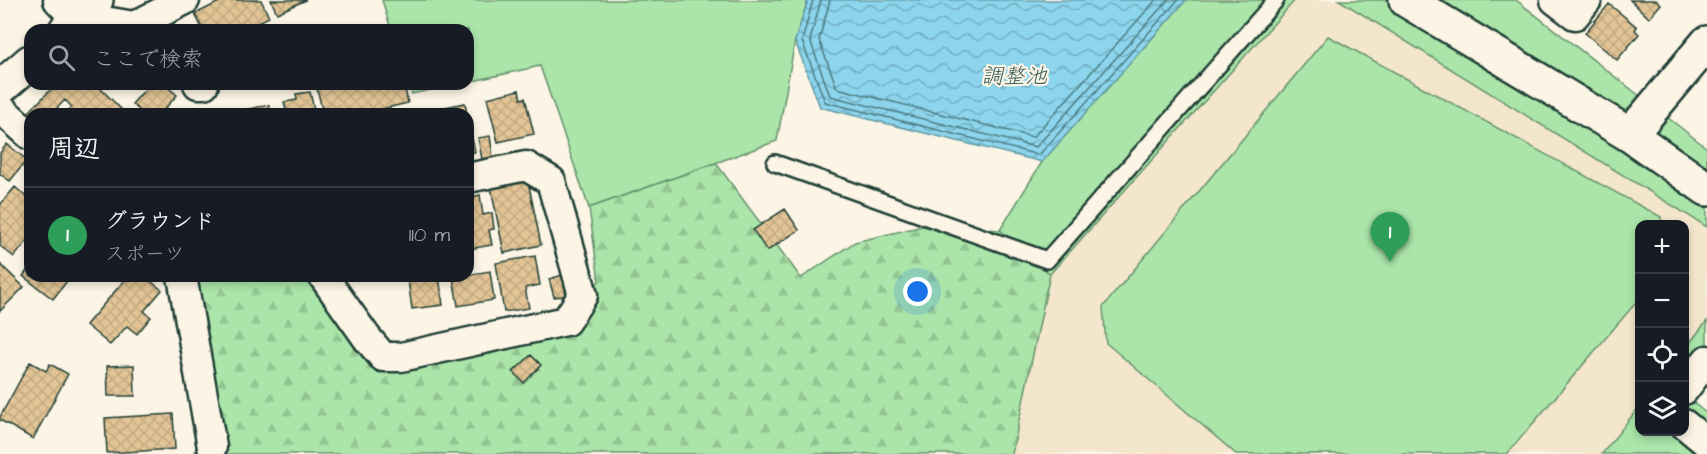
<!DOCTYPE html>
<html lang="ja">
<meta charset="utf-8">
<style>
:root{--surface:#171b24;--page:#242831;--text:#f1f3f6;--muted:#9ea1a6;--line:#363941;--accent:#c8321e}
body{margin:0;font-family:"Architects Daughter","Klee One",sans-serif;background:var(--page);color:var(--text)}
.controls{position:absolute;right:18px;bottom:18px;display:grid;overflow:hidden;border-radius:12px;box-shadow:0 3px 9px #0003}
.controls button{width:54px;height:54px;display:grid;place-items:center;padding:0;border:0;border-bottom:2px solid var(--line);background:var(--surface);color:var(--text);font:30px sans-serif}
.you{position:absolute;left:918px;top:292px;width:21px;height:21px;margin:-15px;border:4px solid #fff;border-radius:50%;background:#1a73e8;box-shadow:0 0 0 9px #1a73e833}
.badge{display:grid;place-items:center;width:39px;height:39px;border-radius:50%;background:var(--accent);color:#fff;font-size:20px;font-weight:700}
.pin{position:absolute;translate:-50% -50px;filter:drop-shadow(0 2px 3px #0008)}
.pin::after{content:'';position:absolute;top:32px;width:21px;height:18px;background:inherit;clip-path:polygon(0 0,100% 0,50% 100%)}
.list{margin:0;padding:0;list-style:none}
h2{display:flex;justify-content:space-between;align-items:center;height:78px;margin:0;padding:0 24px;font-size:26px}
h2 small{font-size:20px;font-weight:400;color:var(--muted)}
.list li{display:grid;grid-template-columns:39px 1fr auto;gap:18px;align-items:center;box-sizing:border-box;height:96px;padding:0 24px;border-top:2px solid var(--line)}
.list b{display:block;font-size:22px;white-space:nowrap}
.list p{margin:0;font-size:20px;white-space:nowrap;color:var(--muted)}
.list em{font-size:20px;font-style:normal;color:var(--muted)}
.icon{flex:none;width:33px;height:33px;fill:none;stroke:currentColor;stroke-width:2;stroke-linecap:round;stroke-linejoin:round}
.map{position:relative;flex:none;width:1707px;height:454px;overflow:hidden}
.search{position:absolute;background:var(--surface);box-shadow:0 3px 9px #0003;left:24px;top:24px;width:450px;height:66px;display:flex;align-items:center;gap:15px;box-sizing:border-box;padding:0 21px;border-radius:18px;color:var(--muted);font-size:22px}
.panel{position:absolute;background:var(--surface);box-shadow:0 3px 9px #0003;left:24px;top:108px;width:450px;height:174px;border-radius:18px}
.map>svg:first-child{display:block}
.built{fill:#f4e6cd}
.green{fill:#abe5a9;stroke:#65916e;stroke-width:1.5}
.forest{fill:url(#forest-firs);stroke:#65916e;stroke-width:1.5}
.water{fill:url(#water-waves);stroke:#6098a3;stroke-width:1.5}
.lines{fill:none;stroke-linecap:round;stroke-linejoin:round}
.shore{stroke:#4b7a7e;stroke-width:1.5}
.building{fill:url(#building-cross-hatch);stroke:#1f3d34;stroke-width:1.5}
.service-casing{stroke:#1f3d34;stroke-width:20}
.minor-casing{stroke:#1f3d34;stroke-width:33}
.tertiary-casing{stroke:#1f3d34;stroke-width:38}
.service{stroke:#fcf5e5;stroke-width:15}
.minor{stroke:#fcf5e5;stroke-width:28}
.tertiary{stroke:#fcf5e5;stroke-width:33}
.labels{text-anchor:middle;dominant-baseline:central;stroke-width:4.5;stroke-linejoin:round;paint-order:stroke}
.water-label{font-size:22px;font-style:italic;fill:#355b59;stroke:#fcf5e5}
</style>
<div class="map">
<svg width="1707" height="454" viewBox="0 0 1707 454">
<defs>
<pattern id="forest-firs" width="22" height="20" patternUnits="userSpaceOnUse" patternTransform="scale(1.5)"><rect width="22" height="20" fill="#abe5a9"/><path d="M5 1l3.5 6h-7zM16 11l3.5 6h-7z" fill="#93c592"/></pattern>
<pattern id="water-waves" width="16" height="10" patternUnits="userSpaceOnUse" patternTransform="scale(1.5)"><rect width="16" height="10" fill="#8cd5ed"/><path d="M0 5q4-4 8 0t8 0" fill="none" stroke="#72aec1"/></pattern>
<pattern id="building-cross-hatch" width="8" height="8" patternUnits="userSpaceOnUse" patternTransform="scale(1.5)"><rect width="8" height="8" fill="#e2c495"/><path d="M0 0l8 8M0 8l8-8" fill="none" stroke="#c1a981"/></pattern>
</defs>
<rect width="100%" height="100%" fill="#fcf5e5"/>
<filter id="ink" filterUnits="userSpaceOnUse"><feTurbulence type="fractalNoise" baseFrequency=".0167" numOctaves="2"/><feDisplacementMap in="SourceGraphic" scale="12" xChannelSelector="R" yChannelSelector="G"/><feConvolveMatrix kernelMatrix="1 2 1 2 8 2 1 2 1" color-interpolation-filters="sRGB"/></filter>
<g filter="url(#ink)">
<!-- built -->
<path class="built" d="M1295,0H1339L1707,227V321L1685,350L1684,225H1640L1639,407L1602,454H1012L1050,274Z"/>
<!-- green -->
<path class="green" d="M382,0H808L795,41L777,141L589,208L540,66L468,82V30H391Z
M1186,0H1295L1050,274L1000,230L1042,162Z
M1339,0H1516L1707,148V227Z
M1328,36L1661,217L1662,224L1640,225L1639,299L1507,454H1236L1106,343L1103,307Z
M408,84H458L412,94Z
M1707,321V345L1685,374L1684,350Z
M1685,396L1707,414V454H1602L1639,407L1640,432H1684Z"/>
<!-- forest -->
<path class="forest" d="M716,163L801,278L855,242L927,225L1000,230L1050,274L1012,454H195L200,407L179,282L202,276H311L388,371L558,337L599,281L589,208Z"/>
<!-- water -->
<path class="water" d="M808,0H1186L1042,162L820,107L795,41Z"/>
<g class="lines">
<!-- shore -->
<path class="shore" d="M813,0L802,41L825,102L1039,155L1178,0
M821,0L810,40L830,96L1036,147L1168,0
M830,0L819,40L837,88L1033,137L1156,0"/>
</g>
<!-- building -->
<path class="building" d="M223,0H261L269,17L243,30H203L195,14Z
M271,0H306L277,13Z
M1630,0H1656L1661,4L1649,18Z
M1609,4L1637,27L1635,30L1639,34L1617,60L1585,33Z
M56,84H96L126,114H65L72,107L65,100L51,114H30V116L28,113Z
M150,84L157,87L160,84H164L177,95L160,114H144L132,104Z
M334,84H404L408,103L361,114H323L317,88Z
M519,90L521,99L525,98L534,134L498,142L487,98Z
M310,92L315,114H287L284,102L297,100L296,94Z
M465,103L467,114H430V110Z
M269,105L270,114H244L243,110Z
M468,119L475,152L468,154Z
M490,136L493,157L482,159L478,138Z
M7,144L27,160L10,181L0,174V153Z
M528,181L541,245L504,253L491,188Z
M15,187L30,200V238L14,257L0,246V205Z
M480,195L483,215L492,213L494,229L489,230L492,245L468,249V198Z
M785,209L799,230L767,251L753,230Z
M535,256L540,285L525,288L529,308L504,312L496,263Z
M0,264L24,287L0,311Z
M30,267V276H71L53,299L23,276Z
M490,271L494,300L458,306L453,277Z
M563,275L566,288L564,296L554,297L549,279Z
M128,276H144L162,290L144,311L151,317L137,334L127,326L110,345L86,325Z
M439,276L443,305L412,309L408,280Z
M531,355L541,365L524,383L513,372Z
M30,362L46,371L50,364L68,374L33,439L0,420V417Z
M134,365L135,396H108L107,366Z
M173,414L175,449L107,453L105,418Z"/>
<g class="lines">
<defs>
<path id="service" d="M775,163L1047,260L1276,0"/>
<path id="minor" d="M58,0L77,20
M1555,0L1575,15L1587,0
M81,17L134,26L139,30
M134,26L185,0
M198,84H204
M0,108L30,135
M182,276L212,447
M323,276L367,338L383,357H401L566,321L583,295L551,181L526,166L468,178
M1684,390L1707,360
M1684,424L1707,443"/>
<path id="tertiary" d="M1406,0L1630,135L1707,189
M66,30L96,0
M0,88L30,62
M1630,135L1707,43"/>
</defs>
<!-- service casing -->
<use href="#service" class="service-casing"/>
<!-- minor casing -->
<use href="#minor" class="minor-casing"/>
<!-- tertiary casing -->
<use href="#tertiary" class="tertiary-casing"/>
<!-- service -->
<use href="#service" class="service"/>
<!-- minor -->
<use href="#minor" class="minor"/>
<!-- tertiary -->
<use href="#tertiary" class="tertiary"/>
</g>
</g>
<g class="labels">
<!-- water labels -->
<g class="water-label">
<text x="1014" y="76">調整池</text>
</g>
</g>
</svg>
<div class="controls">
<button>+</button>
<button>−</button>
<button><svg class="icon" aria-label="locate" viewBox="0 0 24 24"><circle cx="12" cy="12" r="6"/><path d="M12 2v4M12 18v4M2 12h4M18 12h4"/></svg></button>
<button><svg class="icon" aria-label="layers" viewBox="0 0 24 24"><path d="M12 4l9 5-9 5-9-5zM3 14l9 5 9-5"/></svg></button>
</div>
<div class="you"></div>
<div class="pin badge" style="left:1390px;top:262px;background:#2e9e5b">1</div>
<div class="search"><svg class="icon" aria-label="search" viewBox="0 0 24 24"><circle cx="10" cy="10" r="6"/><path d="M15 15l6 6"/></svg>ここで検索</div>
<section class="panel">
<h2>周辺<small></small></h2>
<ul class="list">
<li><span class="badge" style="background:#2e9e5b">1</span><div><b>グラウンド</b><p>スポーツ</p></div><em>110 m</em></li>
</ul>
</section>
</div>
